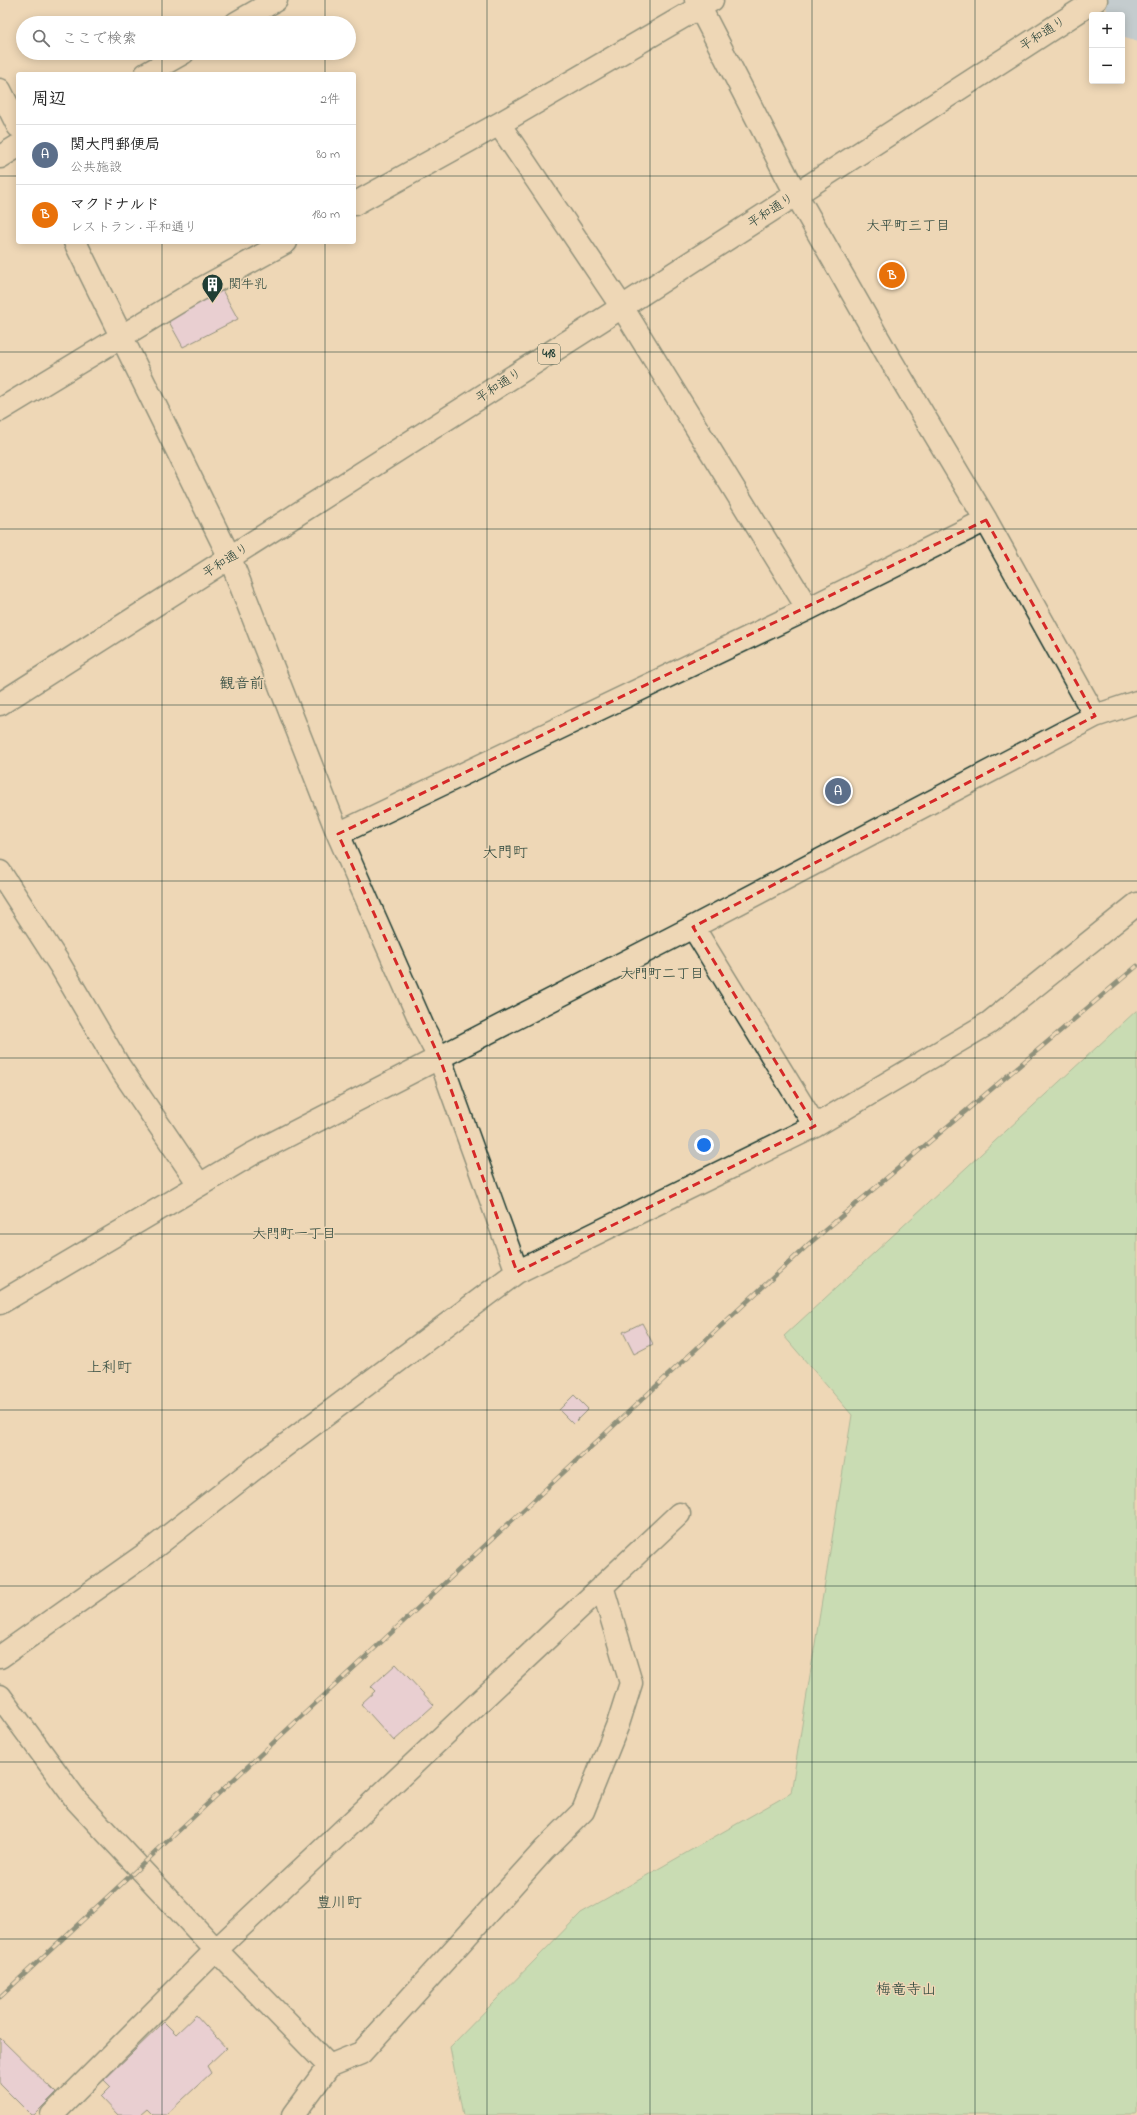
<!DOCTYPE html>
<html lang="ja">
<meta charset="utf-8">
<style>
:root{--surface:#fff;--page:#f6f6f6;--text:#222;--muted:#767676;--line:#e0e0e0;--accent:#1f3d34}
body{margin:0;font-family:"Indie Flower","Klee One",sans-serif;background:var(--page);color:var(--text)}
.controls{position:absolute;right:12px;top:12px;display:grid;overflow:hidden;border-radius:4px;box-shadow:0 2px 10px #0003}
.controls button{width:36px;height:36px;display:grid;place-items:center;padding:0;border:0;border-bottom:1px solid var(--line);background:var(--surface);color:var(--text);font:20px sans-serif}
.you{position:absolute;left:704px;top:1145px;width:14px;height:14px;margin:-10px;border:3px solid #fff;border-radius:50%;background:#1a73e8;box-shadow:0 0 0 6px #1a73e833}
.badge{display:grid;place-items:center;width:26px;height:26px;border-radius:50%;background:var(--accent);color:#fff;font-size:13px;font-weight:700}
.pin{position:absolute;translate:-50% -50%;border:2px solid #fff;box-shadow:0 1px 4px #0006}
.list{margin:0;padding:0;list-style:none}
h2{display:flex;justify-content:space-between;align-items:center;height:52px;margin:0;padding:0 16px;font-size:17px}
h2 small{font-size:13px;font-weight:400;color:var(--muted)}
.list li{display:grid;grid-template-columns:26px 1fr auto;gap:12px;align-items:center;box-sizing:border-box;height:60px;padding:0 16px;border-top:1px solid var(--line)}
.list b{display:block;font-size:15px;white-space:nowrap}
.list p{margin:0;font-size:13px;white-space:nowrap;color:var(--muted)}
.list em{font-size:13px;font-style:normal;color:var(--muted)}
.icon{flex:none;width:22px;height:22px;fill:none;stroke:currentColor;stroke-width:2;stroke-linecap:round;stroke-linejoin:round}
.map{position:relative;flex:none;width:1137px;height:2115px;overflow:hidden}
.search{position:absolute;background:var(--surface);box-shadow:0 2px 10px #0003;left:16px;top:16px;width:340px;height:44px;display:flex;align-items:center;gap:10px;box-sizing:border-box;padding:0 14px;border-radius:22px;color:var(--muted);font-size:15px}
.panel{position:absolute;background:var(--surface);box-shadow:0 2px 10px #0003;left:16px;top:72px;width:340px;height:172px;border-radius:4px}
.map>svg:first-child{display:block}
.green{fill:#9ce3b0;stroke:#5e9072}
.lines{fill:none;stroke-linecap:round;stroke-linejoin:round}
.river{stroke:#91beeb;stroke-width:59}
.building{fill:#e3c5f2;stroke:#1f3d34}
.street-casing{stroke:#1f3d34;stroke-width:25}
.highway-casing{stroke:#1f3d34;stroke-width:25}
.street{stroke:#eed7b6;stroke-width:22}
.highway{stroke:#eed7b6;stroke-width:22}
.rail-casing{stroke:#1f3d34;stroke-width:4.5}
.rail{stroke:#eed7b6;stroke-width:3;stroke-dasharray:9;stroke-linecap:butt}
.marked{fill:none;stroke:#d62828;stroke-width:3;stroke-dasharray:8 5;stroke-linejoin:round}
.grid{fill:none;stroke:#1f3d34;stroke-width:1;stroke-opacity:0.55}
.labels{text-anchor:middle;dominant-baseline:central;stroke-width:3;stroke-linejoin:round;paint-order:stroke}
.shield{fill:#eed7b6;stroke:#5d6b5b;stroke-width:1}
.shield-label{font-size:12px;font-weight:bold;fill:#1f3d34}
.street-label{font-size:13px;fill:#1f3d34;stroke:#eed7b6}
.poi-label{font-size:13px;fill:#1f3d34;stroke:#eed7b6;text-anchor:start}
.neighbourhood-label{font-size:14px;fill:#1f3d34;stroke:#eed7b6}
.quarter-label{font-size:15px;fill:#1f3d34;stroke:#eed7b6}
</style>
<div class="map">
<svg width="1137" height="2115" viewBox="0 0 1137 2115">
<rect width="100%" height="100%" fill="#eed7b6"/>
<filter id="ink" filterUnits="userSpaceOnUse"><feTurbulence type="fractalNoise" baseFrequency=".025" numOctaves="2"/><feDisplacementMap in="SourceGraphic" scale="8" xChannelSelector="R" yChannelSelector="G"/><feConvolveMatrix kernelMatrix="1 2 1 2 8 2 1 2 1" color-interpolation-filters="sRGB"/></filter>
<g filter="url(#ink)">
<!-- green -->
<path class="green" d="M1137,1010V2115H463L450,2047L581,1913L791,1793L852,1415L784,1336Z"/>
<g class="lines">
<!-- river -->
<path class="river" d="M1135,0L1137,11"/>
</g>
<!-- building -->
<path class="building" d="M222,290L238,319L183,347L168,320Z
M642,1323L653,1344L634,1354L623,1332Z
M574,1395L588,1409L573,1424L559,1410Z
M396,1664L434,1705L394,1741L361,1704L375,1691L371,1687Z
M196,2015L226,2048L207,2066L211,2073L166,2115H153L147,2109L140,2115H118L101,2097L111,2087L104,2080L164,2022L176,2034Z
M0,2038L56,2093L34,2115H31L0,2084Z"/>
<g class="lines">
<defs>
<path id="street" d="M696,0L796,194L887,354L986,520L1095,716
M236,23L276,0
M146,74L183,53
M0,90L18,126
M499,124L622,307L808,609
M0,157L18,146
M354,204L499,124L712,0
M75,242L230,558L338,834L423,1027L440,1059L517,1272
M0,410L190,295L286,242
M338,834L808,609L986,520
M0,872L60,965L119,1066L199,1184
M693,927L815,1126
M0,1303L252,1154L693,927L1095,716L1137,702
M0,1657L147,1553L259,1465L517,1272L815,1126L989,1023L1137,904
M0,1696L77,1801L216,1950L329,2066
M52,2115L216,1950L679,1514
M293,2115L329,2066L361,2053L544,1850L583,1811L618,1724L631,1683L602,1586"/>
<path id="highway" d="M0,704L622,307L1096,0"/>
</defs>
<!-- street casing -->
<use href="#street" class="street-casing"/>
<!-- highway casing -->
<use href="#highway" class="highway-casing"/>
<!-- street -->
<use href="#street" class="street"/>
<!-- highway -->
<use href="#highway" class="highway"/>
<defs>
<path id="rail" d="M0,1997L810,1243L1137,966"/>
</defs>
<!-- rail casing -->
<use href="#rail" class="rail-casing"/>
<!-- rail -->
<use href="#rail" class="rail"/>
</g>
</g>
<!-- marked area -->
<path d="M0 0H1137V2115H0ZM986,520L1095,716L693,927L815,1126L517,1272L440,1059L338,834Z" fill="#eed7b6" fill-opacity=".55" fill-rule="evenodd"/>
<path class="marked" d="M986,520L1095,716L693,927L815,1126L517,1272L440,1059L338,834Z"/>
<!-- grid -->
<path class="grid" d="M162,0V23M325,0V23M487,0V2115M650,0V2115M812,0V2115M975,0V2115M162,53V74M325,53V74M0,176H18M354,176H1137M162,242V2115M325,242V2115M0,352H1137M0,529H1137M0,705H1137M0,881H1137M0,1058H1137M0,1234H1137M0,1410H1137M0,1586H1137M0,1762H1137M0,1939H1137"/>
<!-- icons -->
<defs>
<symbol id="building-pin" viewBox="-11 -11 22 30"><path d="M0 17L-7.5 6A9.5 9.5 0 1 1 7.5 6Z" fill="#1f3d34" stroke="#eed7b6"/><path d="M-4-6H4V6H1V3H-1V6H-4ZM-2.5-4.3h1.7v1.8h-1.7ZM.8-4.3h1.7v1.8H.8ZM-2.5-1h1.7V.8h-1.7ZM.8-1h1.7V.8H.8Z" fill="#fff"/></symbol>
</defs>
<g fill-rule="evenodd">
<use href="#building-pin" x="200" y="272" width="25" height="34"/>
</g>
<g class="labels">
<!-- shield labels -->
<rect class="shield" x="538" y="344" width="22" height="20" rx="3"/>
<g class="shield-label">
<text x="549" y="354">418</text>
</g>
<!-- street labels -->
<g class="street-label">
<text transform="translate(1043 34) rotate(-33)">平和通り</text>
<text transform="translate(771 211) rotate(-33)">平和通り</text>
<text transform="translate(499 386) rotate(-33)">平和通り</text>
<text transform="translate(226 561) rotate(-33)">平和通り</text>
</g>
<!-- poi labels -->
<g class="poi-label">
<text x="228" y="284">関牛乳</text>
</g>
<!-- neighbourhood labels -->
<g class="neighbourhood-label">
<text x="908" y="226">大平町三丁目</text>
<text x="662" y="974">大門町二丁目</text>
<text x="294" y="1234">大門町一丁目</text>
</g>
<!-- quarter labels -->
<g class="quarter-label">
<text x="242" y="684">観音前</text>
<text x="505" y="853">大門町</text>
<text x="109" y="1368">上利町</text>
<text x="339" y="1903">豊川町</text>
<text x="906" y="1990">梅竜寺山</text>
</g>
</g>
</svg>
<div class="controls">
<button>+</button>
<button>−</button>
</div>
<div class="you"></div>
<div class="pin badge" style="left:838px;top:791px;background:#5c6f8a">A</div>
<div class="pin badge" style="left:892px;top:275px;background:#e8710a">B</div>
<div class="search"><svg class="icon" aria-label="search" viewBox="0 0 24 24"><circle cx="10" cy="10" r="6"/><path d="M15 15l6 6"/></svg>ここで検索</div>
<section class="panel">
<h2>周辺<small>2件</small></h2>
<ul class="list">
<li><span class="badge" style="background:#5c6f8a">A</span><div><b>関大門郵便局</b><p>公共施設</p></div><em>80 m</em></li>
<li><span class="badge" style="background:#e8710a">B</span><div><b>マクドナルド</b><p>レストラン · 平和通り</p></div><em>180 m</em></li>
</ul>
</section>
</div>
